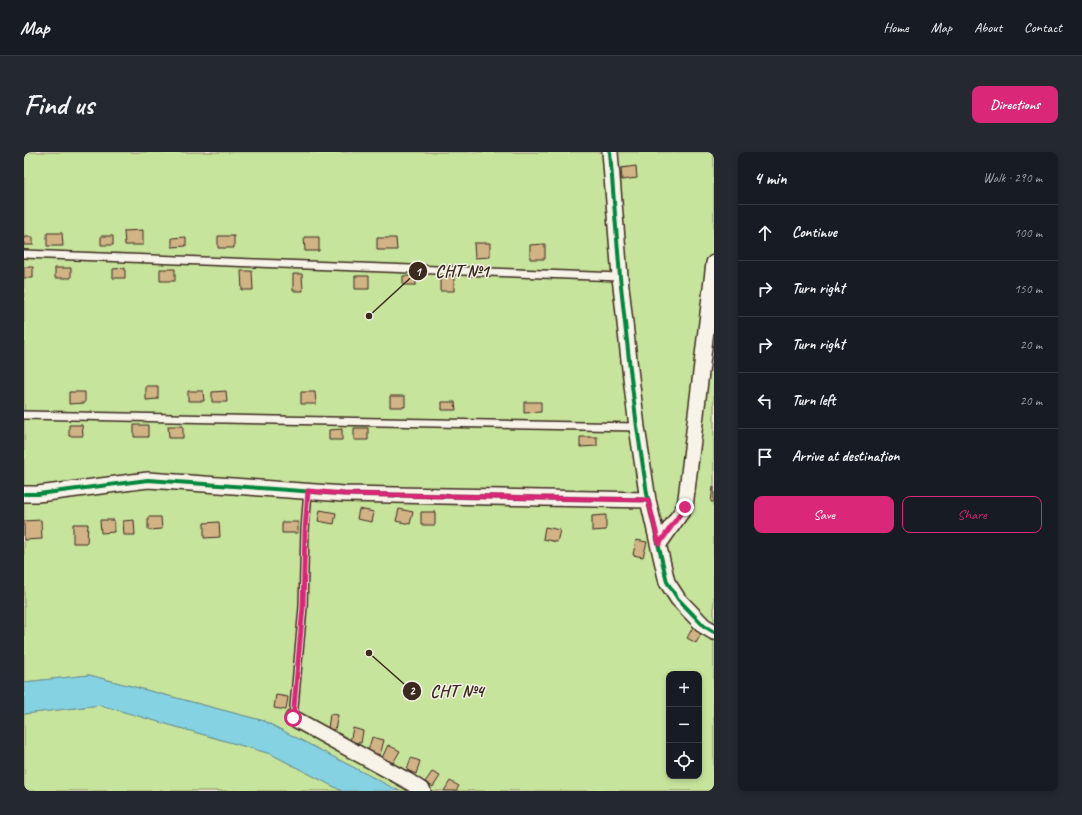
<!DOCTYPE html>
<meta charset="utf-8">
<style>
:root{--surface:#171b24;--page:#242831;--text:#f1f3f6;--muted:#9ea1a6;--line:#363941;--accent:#db2777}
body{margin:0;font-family:Caveat,sans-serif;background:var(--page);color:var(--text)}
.controls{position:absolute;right:12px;bottom:12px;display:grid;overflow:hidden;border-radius:8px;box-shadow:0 2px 6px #0003}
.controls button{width:36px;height:36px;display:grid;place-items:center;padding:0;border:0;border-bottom:1px solid var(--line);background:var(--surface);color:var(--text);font:20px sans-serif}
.stop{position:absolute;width:12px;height:12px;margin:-9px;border:3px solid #db2777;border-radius:50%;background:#fff}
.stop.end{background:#db2777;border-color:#fff;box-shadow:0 1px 4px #0008}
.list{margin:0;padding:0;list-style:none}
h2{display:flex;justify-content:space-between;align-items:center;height:52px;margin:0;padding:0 16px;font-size:17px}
h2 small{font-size:13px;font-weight:400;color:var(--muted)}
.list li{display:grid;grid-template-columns:26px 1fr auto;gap:12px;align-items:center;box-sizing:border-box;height:56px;padding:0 16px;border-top:1px solid var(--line)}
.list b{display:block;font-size:15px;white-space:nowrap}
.list em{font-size:13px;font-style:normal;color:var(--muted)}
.actions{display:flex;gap:8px;padding:12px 16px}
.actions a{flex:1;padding:9px 0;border:1px solid var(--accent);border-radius:8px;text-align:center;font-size:14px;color:var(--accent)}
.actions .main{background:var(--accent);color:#fff}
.icon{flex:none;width:22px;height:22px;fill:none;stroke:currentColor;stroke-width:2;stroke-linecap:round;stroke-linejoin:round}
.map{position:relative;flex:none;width:690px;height:639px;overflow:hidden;border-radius:8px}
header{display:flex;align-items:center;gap:24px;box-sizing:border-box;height:56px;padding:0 20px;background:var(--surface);border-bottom:1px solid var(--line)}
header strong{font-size:19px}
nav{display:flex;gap:22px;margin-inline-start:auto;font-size:14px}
.intro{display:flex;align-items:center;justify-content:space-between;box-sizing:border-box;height:96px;padding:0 24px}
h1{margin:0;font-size:28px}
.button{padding:10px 18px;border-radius:8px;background:var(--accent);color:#fff;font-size:14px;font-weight:700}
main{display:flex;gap:24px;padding:0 24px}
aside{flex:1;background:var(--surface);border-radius:8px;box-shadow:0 2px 6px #0003}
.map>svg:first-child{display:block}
.green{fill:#c7e49c;stroke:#81875d;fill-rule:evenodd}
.water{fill:#85d3e2;stroke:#678f94}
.building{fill:#d1b385;stroke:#3b2a1e}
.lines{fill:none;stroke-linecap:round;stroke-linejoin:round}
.service-casing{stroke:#3b2a1e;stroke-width:10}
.minor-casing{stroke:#3b2a1e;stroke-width:18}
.service{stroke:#f7f3e8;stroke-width:7}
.minor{stroke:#f7f3e8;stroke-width:15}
.cycleway-casing{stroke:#f7f3e8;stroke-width:6}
.cycleway{stroke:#00873e;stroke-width:4}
.route{stroke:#db2777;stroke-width:5}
.leader{fill:none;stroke:#3b2a1e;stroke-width:1.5}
.callout-dot{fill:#3b2a1e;stroke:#f7f3e8;stroke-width:1.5}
.mark-label{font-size:12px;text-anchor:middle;font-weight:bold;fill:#fff}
.callout-label{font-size:17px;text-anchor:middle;font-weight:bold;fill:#3b2a1e;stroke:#f7f3e8;stroke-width:3;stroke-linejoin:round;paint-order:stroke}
</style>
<header>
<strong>Map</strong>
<nav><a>Home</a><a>Map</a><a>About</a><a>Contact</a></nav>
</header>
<div class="intro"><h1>Find us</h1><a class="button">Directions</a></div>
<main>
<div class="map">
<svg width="690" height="639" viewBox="0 0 690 639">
<rect width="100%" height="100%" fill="#efe6d4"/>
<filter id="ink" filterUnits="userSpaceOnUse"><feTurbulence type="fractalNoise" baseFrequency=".025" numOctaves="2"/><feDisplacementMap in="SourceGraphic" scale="8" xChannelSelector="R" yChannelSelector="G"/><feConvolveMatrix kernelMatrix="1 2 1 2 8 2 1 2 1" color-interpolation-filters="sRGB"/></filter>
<g filter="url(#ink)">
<!-- green -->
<path class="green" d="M0,0H690V639H375L240,569L65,523L0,530ZM645,522H675V624H645Z
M76,553L247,602L318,639H0V562Z"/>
<!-- water -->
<path class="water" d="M65,523L240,569L375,639H318L247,602L76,553L0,562V530Z"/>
<!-- building -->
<path class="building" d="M612,14L613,26L598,28L597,16Z
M119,78V93H101L100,79Z
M23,81H38L39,94H23Z
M77,84H89V93H77Z
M194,84H210V96H194Z
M0,85H9V93H0Z
M162,85V94L148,95V86Z
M280,85H295V99H281Z
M353,86H372L373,98H353Z
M450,91H466V105L451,106Z
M521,92V107H506V93Z
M0,115H9V126H0Z
M31,116H47V126H31Z
M101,116V126H89V117Z
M136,117H151V129H136Z
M217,119H228L229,138H218Z
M269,122H278L279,139H269Z
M331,124H345V137H331Z
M379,124H392V133H379Z
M416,124H430V139H416Z
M122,234H134V247L122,248Z
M164,239H179L180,249H164Z
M202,239L203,250H188V240Z
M45,240H61V251L45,252Z
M277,240H291L292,252H277Z
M366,244H381V255H366Z
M418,250H431L432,258H418Z
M500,250H517V260L500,261Z
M45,273H58L59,284H45Z
M110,273H124V285H110Z
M144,274H159V286H145Z
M330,276H344V288H330Z
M318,277V288H305V278Z
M556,285H573V294L556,295Z
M689,335H690V350H687Z
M335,357L350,360L348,370L333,367Z
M375,357L389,360L386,372L372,369Z
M296,358L312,361L310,372L294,369Z
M397,360H411V373H397Z
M582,363V378L568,379V364Z
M124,365H137L138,377L124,378Z
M17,368L18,387L0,388V369Z
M76,368H90V380L77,381Z
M110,368L111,383H100L99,369Z
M195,370L196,385L180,386V371Z
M258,370H274V381H258Z
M49,372H64L63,391H49Z
M521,375L536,378L533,390L519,387Z
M612,388L623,390L619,405L609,403Z
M669,475L678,480L672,491L663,486Z
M252,543L264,545L262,558L250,556Z
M306,562L314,563L311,578L304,577Z
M329,576L339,579L337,591L326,590Z
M348,585L360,588L356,603L344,599Z
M364,593L376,599L369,611L358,606Z
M387,606L396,609L392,622L383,618Z
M408,620L416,624L409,635L401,630Z
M426,629L435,634L432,639H420Z"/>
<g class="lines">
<defs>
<path id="service" d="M0,102L596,125
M0,263L613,275
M269,566L279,455L281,378L284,339"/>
<path id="minor" d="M586,0L596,125L606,217L613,275L624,348L643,430L654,447L680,474L690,480
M0,342H14L124,328L320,342L624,348
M635,392L661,355L690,111
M269,566L384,629L399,639"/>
</defs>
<!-- service casing -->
<use href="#service" class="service-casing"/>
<!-- minor casing -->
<use href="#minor" class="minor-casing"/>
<!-- service -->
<use href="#service" class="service"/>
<!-- minor -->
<use href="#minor" class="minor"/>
<defs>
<path id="cycleway" d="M586,0L596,125L606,217L613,275L624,348L643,430L654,447L680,474L690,480
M0,342H14L124,328L320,342L624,348"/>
</defs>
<!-- cycleway casing -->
<use href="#cycleway" class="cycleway-casing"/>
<!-- cycleway -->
<use href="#cycleway" class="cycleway"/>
</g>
</g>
<g class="lines" filter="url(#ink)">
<!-- route -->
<path class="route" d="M269,566L279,455L281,378L284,339L320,342L624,348L635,392L661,355"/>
</g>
<!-- callouts -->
<path class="leader" d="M345 164L394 119M345 501L388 539"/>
<g class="callout-dot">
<circle cx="345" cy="164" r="4"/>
<circle cx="345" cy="501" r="4"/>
<circle cx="394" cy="119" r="10"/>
<circle cx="388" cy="539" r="10"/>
</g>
<g class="mark-label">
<text x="394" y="124">1</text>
<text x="388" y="543">2</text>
</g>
<g class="callout-label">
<text x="438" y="125">СНТ №1</text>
<text x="433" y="545">СНТ №4</text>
</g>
</svg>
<div class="controls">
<button>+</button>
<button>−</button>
<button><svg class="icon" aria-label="locate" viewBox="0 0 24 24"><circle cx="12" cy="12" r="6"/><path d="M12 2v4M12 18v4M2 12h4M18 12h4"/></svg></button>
</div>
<div class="stop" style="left:269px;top:566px"></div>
<div class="stop end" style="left:661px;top:355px"></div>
</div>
<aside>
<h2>4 min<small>Walk · 290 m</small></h2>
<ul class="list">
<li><svg class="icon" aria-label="ahead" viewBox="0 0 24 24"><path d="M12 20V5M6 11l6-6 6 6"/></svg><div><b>Continue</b></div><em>100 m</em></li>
<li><svg class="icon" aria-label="right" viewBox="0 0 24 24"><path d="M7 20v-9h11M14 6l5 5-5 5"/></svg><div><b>Turn right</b></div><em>150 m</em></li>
<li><svg class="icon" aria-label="right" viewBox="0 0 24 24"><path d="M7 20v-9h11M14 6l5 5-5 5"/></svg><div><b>Turn right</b></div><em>20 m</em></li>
<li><svg class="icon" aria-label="left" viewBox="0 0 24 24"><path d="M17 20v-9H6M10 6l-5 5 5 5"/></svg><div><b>Turn left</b></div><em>20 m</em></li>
<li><svg class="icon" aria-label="arrive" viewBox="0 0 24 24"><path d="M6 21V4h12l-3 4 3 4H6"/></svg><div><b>Arrive at destination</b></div></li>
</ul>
<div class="actions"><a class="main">Save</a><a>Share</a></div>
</aside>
</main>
